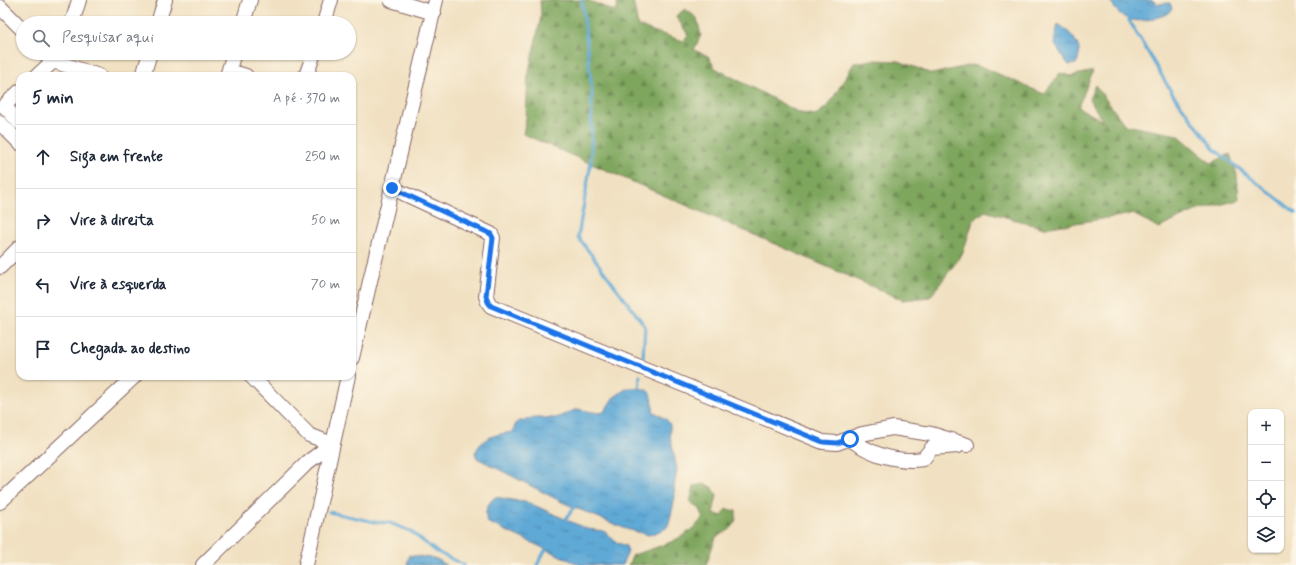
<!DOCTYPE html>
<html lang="pt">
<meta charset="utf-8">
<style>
:root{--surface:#fff;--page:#f6f6f7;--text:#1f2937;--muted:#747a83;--line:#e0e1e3}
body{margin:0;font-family:Mynerve,sans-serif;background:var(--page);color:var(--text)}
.controls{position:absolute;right:12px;bottom:12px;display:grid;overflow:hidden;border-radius:8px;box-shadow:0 1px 3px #0004}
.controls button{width:36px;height:36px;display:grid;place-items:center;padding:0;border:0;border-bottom:1px solid var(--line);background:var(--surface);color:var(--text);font:20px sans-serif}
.stop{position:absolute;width:12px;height:12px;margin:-9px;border:3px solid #1a73e8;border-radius:50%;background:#fff}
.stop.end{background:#1a73e8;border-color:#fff;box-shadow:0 1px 4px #0008}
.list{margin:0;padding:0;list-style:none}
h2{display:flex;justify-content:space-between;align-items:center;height:52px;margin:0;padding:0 16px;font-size:17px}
h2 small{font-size:13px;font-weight:400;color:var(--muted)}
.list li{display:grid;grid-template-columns:26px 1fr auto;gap:12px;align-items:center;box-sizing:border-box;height:64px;padding:0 16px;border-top:1px solid var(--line)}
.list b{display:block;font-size:15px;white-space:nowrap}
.list em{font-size:13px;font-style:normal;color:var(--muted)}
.icon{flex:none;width:22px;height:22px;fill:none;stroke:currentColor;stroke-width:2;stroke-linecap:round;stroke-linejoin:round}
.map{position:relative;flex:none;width:1296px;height:565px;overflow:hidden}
.search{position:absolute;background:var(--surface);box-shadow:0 1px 3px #0004;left:16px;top:16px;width:340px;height:44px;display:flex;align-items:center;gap:10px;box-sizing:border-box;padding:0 14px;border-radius:22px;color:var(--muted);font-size:15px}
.panel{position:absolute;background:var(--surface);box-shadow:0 1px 3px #0004;left:16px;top:72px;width:340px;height:308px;border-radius:12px}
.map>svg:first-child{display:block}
.forest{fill:url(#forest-firs);stroke:#646244}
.water{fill:url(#water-ripples);stroke:#546480}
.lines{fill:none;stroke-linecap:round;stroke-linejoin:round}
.stream{stroke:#5ea9d6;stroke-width:3}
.minor-casing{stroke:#846360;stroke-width:16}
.minor{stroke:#fff;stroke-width:14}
.route{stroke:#1a73e8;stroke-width:5}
</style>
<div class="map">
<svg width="1296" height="565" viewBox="0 0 1296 565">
<defs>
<pattern id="forest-firs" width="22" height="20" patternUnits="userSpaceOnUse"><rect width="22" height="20" fill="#7ea65d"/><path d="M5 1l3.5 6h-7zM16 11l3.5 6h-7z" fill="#69874d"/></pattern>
<pattern id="water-ripples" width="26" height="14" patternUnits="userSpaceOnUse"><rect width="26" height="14" fill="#5ea9d6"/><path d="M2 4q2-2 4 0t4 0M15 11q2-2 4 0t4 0" fill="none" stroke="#5089ae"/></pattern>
</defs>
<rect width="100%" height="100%" fill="#fcf5e5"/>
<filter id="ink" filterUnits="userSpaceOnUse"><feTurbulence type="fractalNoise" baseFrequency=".025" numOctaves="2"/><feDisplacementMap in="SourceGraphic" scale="8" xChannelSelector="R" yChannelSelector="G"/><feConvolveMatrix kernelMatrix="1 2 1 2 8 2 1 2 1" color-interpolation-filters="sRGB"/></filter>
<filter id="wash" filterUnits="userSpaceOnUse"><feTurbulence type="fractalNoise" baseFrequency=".012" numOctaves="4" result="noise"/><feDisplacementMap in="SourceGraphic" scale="16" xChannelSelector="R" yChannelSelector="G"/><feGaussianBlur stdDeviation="0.9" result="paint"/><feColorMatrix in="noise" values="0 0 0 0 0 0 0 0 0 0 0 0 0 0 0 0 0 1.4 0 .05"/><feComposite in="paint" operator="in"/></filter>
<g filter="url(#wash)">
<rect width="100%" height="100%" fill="#f1e1c2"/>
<!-- forest -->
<path class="forest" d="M540,0H587L617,12V0H633L638,26L683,41L688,35L676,16L685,9L697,18L701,35L694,50L708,56L715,68L800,113L816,115L829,105L854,63L872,60L899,61L932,74L971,65L985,68L1044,94L1060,73L1071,76L1093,71L1078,107L1103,121L1089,99L1095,85L1125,125L1178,135L1211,163L1230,154L1237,175L1239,200L1195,211L1159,228L1133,214L1044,228L985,211L973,221L963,253L930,297L903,300L523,134L526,119L528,75L541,17Z
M704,484L712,487L717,496L713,513L722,516L726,509L736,511C737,528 730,530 716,537L706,565H628L633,555C657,547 688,540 703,517L700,509L690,502L694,486Z"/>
<!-- water -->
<path class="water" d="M1110,0H1152L1158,4L1170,3L1172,9C1167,15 1162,16 1155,18C1135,24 1120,21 1110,0Z
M1058,24C1071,32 1086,48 1076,64L1069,65C1063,59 1060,51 1054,43Z
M627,388C647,388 654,388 653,411L667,420L670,425V435L677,470L674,487L675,497L669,524L665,529L649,535L626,529L564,503L477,458L475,453C483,436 495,435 512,432L517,422L534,418H556L577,409L599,413L604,412L613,398Z
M495,497L529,503L587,529L604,531L616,542L626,546L628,552L622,565H580L487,522C484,511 487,504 495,497Z
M409,555L437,559L446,565H407Z"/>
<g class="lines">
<!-- stream -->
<path class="stream" d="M582,0L592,91L591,162L578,237L645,326L643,358
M1127,17L1172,93L1214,149L1296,213
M639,390L640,376
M329,512L375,522L390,523L410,531L437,552L464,565
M564,522L576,504
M537,565L547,547"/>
</g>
</g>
<g filter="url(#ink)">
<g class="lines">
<defs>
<path id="minor" d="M391,0L434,13
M0,7L23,30
M72,23L79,0
M158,23L165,0
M243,23L250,0
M324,23L331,0
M45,53L53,61L99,76
M229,71L246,76
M37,76L62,53
M143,76L150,53
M227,76L234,53
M306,76L314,53
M20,91L4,106L20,123
M0,123L20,143
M392,188L491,234L493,238L486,296L488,302L491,306L823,442L837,443L862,434L893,428L931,434L967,445
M0,267L20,247
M352,358L436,0
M251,376L309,435L332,444
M850,439C871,454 897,463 923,459L932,448L958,446
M0,502L135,376
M203,565L308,462L332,444
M306,565L348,376"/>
</defs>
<!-- minor casing -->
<use href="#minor" class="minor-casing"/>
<!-- minor -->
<use href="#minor" class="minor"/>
</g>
</g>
<g class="lines" filter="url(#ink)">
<!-- route -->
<path class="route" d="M392,188L491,234L493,238L486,296L488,302L491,306L823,442L837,443L850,439"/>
</g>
</svg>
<div class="controls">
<button>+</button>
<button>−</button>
<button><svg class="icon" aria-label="locate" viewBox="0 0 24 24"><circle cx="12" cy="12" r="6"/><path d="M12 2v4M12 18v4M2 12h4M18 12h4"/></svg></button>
<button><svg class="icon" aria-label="layers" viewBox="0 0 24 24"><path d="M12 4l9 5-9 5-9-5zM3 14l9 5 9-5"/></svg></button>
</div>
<div class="stop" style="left:850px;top:439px"></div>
<div class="stop end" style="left:392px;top:188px"></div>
<div class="search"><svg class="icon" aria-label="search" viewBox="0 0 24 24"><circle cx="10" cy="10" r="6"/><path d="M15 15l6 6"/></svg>Pesquisar aqui</div>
<section class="panel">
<h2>5 min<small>A pé · 370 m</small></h2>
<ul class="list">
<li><svg class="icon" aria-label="ahead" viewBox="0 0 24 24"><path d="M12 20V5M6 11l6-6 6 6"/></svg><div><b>Siga em frente</b></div><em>250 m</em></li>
<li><svg class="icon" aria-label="right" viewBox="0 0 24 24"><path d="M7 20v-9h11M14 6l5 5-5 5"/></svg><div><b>Vire à direita</b></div><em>50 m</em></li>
<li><svg class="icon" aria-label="left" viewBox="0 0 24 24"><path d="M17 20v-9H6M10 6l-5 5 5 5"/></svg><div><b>Vire à esquerda</b></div><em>70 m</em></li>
<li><svg class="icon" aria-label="arrive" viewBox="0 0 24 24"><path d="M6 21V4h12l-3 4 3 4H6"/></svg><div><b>Chegada ao destino</b></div></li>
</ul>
</section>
</div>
